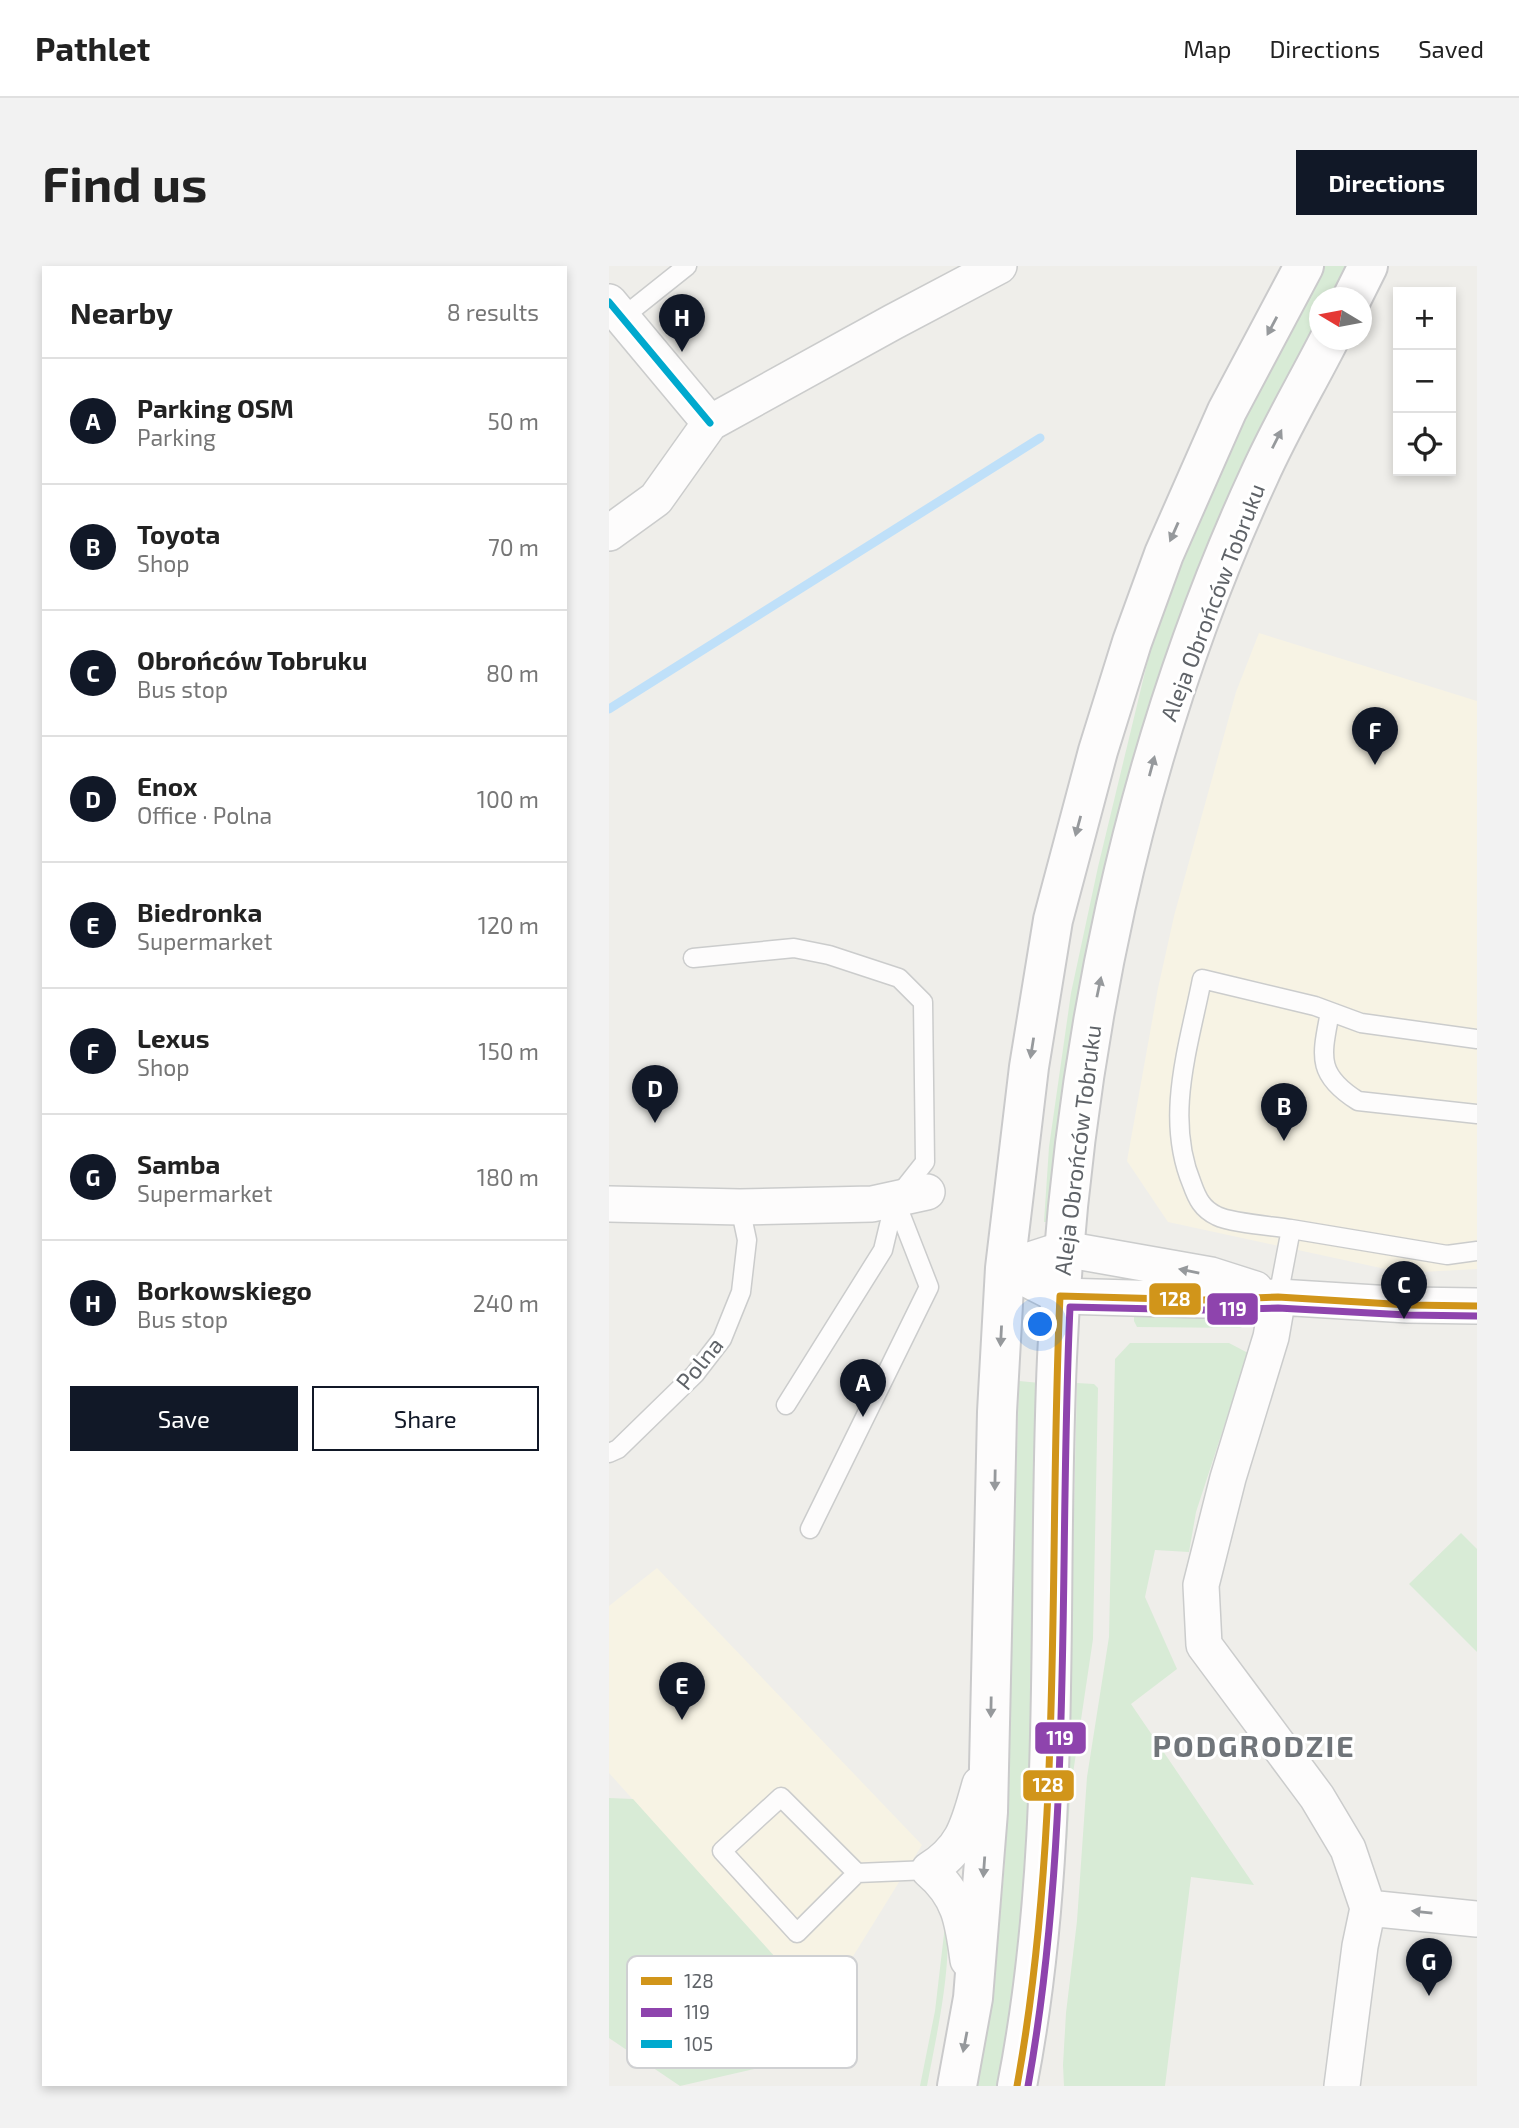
<!DOCTYPE html>
<meta charset="utf-8">
<style>
:root{--surface:#fff;--page:#f2f2f2;--text:#222;--muted:#767676;--line:#e0e0e0;--accent:#111827}
body{margin:0;font-family:"Exo 2",sans-serif;background:var(--page);color:var(--text)}
.controls{position:absolute;right:21px;top:21px;display:grid;overflow:hidden;border-radius:0px;box-shadow:0 4px 10px #0003}
.controls button{width:63px;height:63px;display:grid;place-items:center;padding:0;border:0;border-bottom:2px solid var(--line);background:var(--surface);color:var(--text);font:35px sans-serif}
.compass{position:absolute;left:700px;top:21px;width:63px;height:63px;border-radius:50%;background:var(--surface);box-shadow:0 4px 10px #0003;rotate:280deg}
.you{position:absolute;left:432px;top:1059px;width:24px;height:24px;margin:-18px;border:5px solid #fff;border-radius:50%;background:#1a73e8;box-shadow:0 0 0 10px #1a73e833}
.badge{display:grid;place-items:center;width:46px;height:46px;border-radius:50%;background:var(--accent);color:#fff;font-size:23px;font-weight:700}
.pin{position:absolute;translate:-50% -58px;filter:drop-shadow(0 2px 4px #0008)}
.pin::after{content:'';position:absolute;top:37px;width:24px;height:21px;background:inherit;clip-path:polygon(0 0,100% 0,50% 100%)}
.list{margin:0;padding:0;list-style:none}
h2{display:flex;justify-content:space-between;align-items:center;height:91px;margin:0;padding:0 28px;font-size:30px}
h2 small{font-size:23px;font-weight:400;color:var(--muted)}
.list li{display:grid;grid-template-columns:46px 1fr auto;gap:21px;align-items:center;box-sizing:border-box;height:126px;padding:0 28px;border-top:2px solid var(--line)}
.list b{display:block;font-size:26px;white-space:nowrap}
.list p{margin:0;font-size:23px;white-space:nowrap;color:var(--muted)}
.list em{font-size:23px;font-style:normal;color:var(--muted)}
.actions{display:flex;gap:14px;padding:21px 28px}
.actions a{flex:1;padding:16px 0;border:2px solid var(--accent);border-radius:0px;text-align:center;font-size:24px;color:var(--accent)}
.actions .main{background:var(--accent);color:#fff}
.icon{flex:none;width:38px;height:38px;fill:none;stroke:currentColor;stroke-width:2;stroke-linecap:round;stroke-linejoin:round}
.map{position:relative;flex:none;width:868px;height:1820px;overflow:hidden;border-radius:0px}
header{display:flex;align-items:center;gap:42px;box-sizing:border-box;height:98px;padding:0 35px;background:var(--surface);border-bottom:2px solid var(--line)}
header strong{font-size:33px}
nav{display:flex;gap:38px;margin-inline-start:auto;font-size:24px}
.intro{display:flex;align-items:center;justify-content:space-between;box-sizing:border-box;height:168px;padding:0 42px}
h1{margin:0;font-size:49px}
.button{padding:18px 32px;border-radius:0px;background:var(--accent);color:#fff;font-size:24px;font-weight:700}
main{display:flex;gap:42px;padding:0 42px}
aside{flex:1;background:var(--surface);border-radius:0px;box-shadow:0 4px 10px #0003}
.map>svg:first-child{display:block}
.commercial{fill:#f7f3e4}
.green{fill:#d8ebd6}
.lines{fill:none;stroke-linecap:round;stroke-linejoin:round}
.stream{stroke:#bfe0f9;stroke-width:9}
.service-casing{stroke:#cbcccc;stroke-width:21}
.minor-casing{stroke:#cbcccc;stroke-width:38}
.secondary-casing{stroke:#cacacb;stroke-width:42}
.service{stroke:#fdfcfc;stroke-width:18}
.minor{stroke:#fdfcfc;stroke-width:35}
.secondary{stroke:#fdfcfc;stroke-width:38}
.bus-1-casing{stroke:#fff;stroke-width:12}
.bus-2-casing{stroke:#fff;stroke-width:12}
.bus-3-casing{stroke:#fff;stroke-width:12}
.bus-1{stroke:#d1951a;stroke-width:7}
.bus-2{stroke:#8e44ad;stroke-width:7}
.bus-3{stroke:#00a9ce;stroke-width:7}
.oneway{fill:#96999c}
.labels{text-anchor:middle;dominant-baseline:central;stroke-width:6;stroke-linejoin:round;paint-order:stroke}
.street-label{font-size:23px;fill:#5f6368;stroke:#fff}
.district-label{font-size:30px;font-weight:bold;letter-spacing:2px;fill:#70757a;stroke:#fff}
.key{fill:#fff;stroke:#cfd0d2;stroke-width:2}
.key-label{font-size:19px;fill:#5f6368}
.line-badge{stroke:#fff;stroke-width:2.5}
.badge-label{font-size:19px;text-anchor:middle;font-weight:bold;fill:#fff}
</style>
<header>
<strong>Pathlet</strong>
<nav><a>Map</a><a>Directions</a><a>Saved</a></nav>
</header>
<div class="intro"><h1>Find us</h1><a class="button">Directions</a></div>
<main>
<aside>
<h2>Nearby<small>8 results</small></h2>
<ul class="list">
<li><span class="badge">A</span><div><b>Parking OSM</b><p>Parking</p></div><em>50 m</em></li>
<li><span class="badge">B</span><div><b>Toyota</b><p>Shop</p></div><em>70 m</em></li>
<li><span class="badge">C</span><div><b>Obrońców Tobruku</b><p>Bus stop</p></div><em>80 m</em></li>
<li><span class="badge">D</span><div><b>Enox</b><p>Office · Polna</p></div><em>100 m</em></li>
<li><span class="badge">E</span><div><b>Biedronka</b><p>Supermarket</p></div><em>120 m</em></li>
<li><span class="badge">F</span><div><b>Lexus</b><p>Shop</p></div><em>150 m</em></li>
<li><span class="badge">G</span><div><b>Samba</b><p>Supermarket</p></div><em>180 m</em></li>
<li><span class="badge">H</span><div><b>Borkowskiego</b><p>Bus stop</p></div><em>240 m</em></li>
</ul>
<div class="actions"><a class="main">Save</a><a>Share</a></div>
</aside>
<div class="map">
<svg width="868" height="1820" viewBox="0 0 868 1820">
<rect width="100%" height="100%" fill="#efeeea"/>
<!-- commercial -->
<path class="commercial" d="M650,367L868,435V1003L795,1007L559,956L518,895L549,722L565,650L627,426Z
M48,1302L313,1579L212,1742L0,1507V1340Z"/>
<!-- green -->
<path class="green" d="M714,0H739L723,31L710,32V55L667,140L497,602L470,728L458,801L446,883L441,956H435L440,881L462,727L489,601L548,356L587,258L645,132Z
M525,1046L617,1050L633,1062L528,1061L525,1055Z
M521,1077H620L639,1087L587,1246L580,1286L546,1284L536,1331L568,1403L522,1438L645,1619L582,1611L556,1820H455L454,1799L457,1747L468,1655L478,1511L500,1371L506,1093Z
M410,1115L431,1117L419,1597L410,1698L390,1820H367L387,1695L396,1596Z
M468,1117L485,1118L489,1122L484,1373L462,1521L457,1588Z
M852,1267L868,1283V1386L800,1318Z
M0,1532L24,1533L212,1742L180,1795L71,1820L0,1772Z
M337,1651C344,1699 327,1771 318,1820H311L326,1745Z"/>
<g class="lines">
<!-- stream -->
<path class="stream" d="M0,443L431,172"/>
<defs>
<path id="service" d="M14,51L78,0
M84,692L185,682L220,689L290,712L314,736L316,896L286,934L274,984L177,1139
M721,746C713,789 706,808 749,835L868,848
M682,963L838,989L868,985
M669,1031L682,963C664,960 622,957 608,950C593,943 588,932 583,918C555,851 580,780 593,713L706,740L752,757L868,773
M0,1187L9,1183L86,1108L113,1073L132,1026L138,974L131,941
M201,1263L320,1021L286,934
M248,1607L188,1667L113,1585L172,1531L248,1607L320,1604"/>
<path id="minor" d="M0,36L101,157
M0,267L47,233L101,157L284,56L390,0
M0,938L131,941L263,938L318,926
M396,1002L451,1030L594,1034L669,1031L799,1039L868,1040
M396,1002L455,983L602,1009L646,1023
M669,1031L662,1071L619,1212L592,1319L595,1379L708,1531L739,1583L759,1642L751,1680L733,1820
M759,1642L868,1653
M359,1694C354,1656 351,1630 320,1604C356,1582 360,1556 371,1518"/>
<path id="secondary" d="M743,32L759,0
M348,1820L364,1732L379,1546L388,1146L396,1002L420,801L444,654L489,485L523,376L555,288L618,145L695,0
M408,1820C455,1581 437,1334 448,1092C462,790 523,485 650,210C671,163 697,119 720,74"/>
</defs>
<!-- service casing -->
<use href="#service" class="service-casing"/>
<!-- minor casing -->
<use href="#minor" class="minor-casing"/>
<!-- secondary casing -->
<use href="#secondary" class="secondary-casing"/>
<!-- service -->
<use href="#service" class="service"/>
<!-- minor -->
<use href="#minor" class="minor"/>
<!-- secondary -->
<use href="#secondary" class="secondary"/>
<defs>
<path id="bus-1" d="M408,1820C455,1560 439,1293 451,1030L594,1034L669,1031L799,1039L868,1040"/>
<path id="bus-2" d="M419,1820C465,1563 449,1300 461,1041L594,1044L669,1042L798,1049L868,1050"/>
<path id="bus-3" d="M0,36L101,157"/>
</defs>
<!-- bus-1 casing -->
<use href="#bus-1" class="bus-1-casing"/>
<!-- bus-2 casing -->
<use href="#bus-2" class="bus-2-casing"/>
<!-- bus-3 casing -->
<use href="#bus-3" class="bus-3-casing"/>
<!-- bus-1 -->
<use href="#bus-1" class="bus-1"/>
<!-- bus-2 -->
<use href="#bus-2" class="bus-2"/>
<!-- bus-3 -->
<use href="#bus-3" class="bus-3"/>
</g>
<!-- one-way arrows -->
<defs><path id="oneway-solid" d="M-6-.8H1V-3.2L6.5 0L1 3.2V.8H-6Z" transform="scale(1.75)"/></defs>
<g class="oneway">
<use href="#oneway-solid" transform="translate(663 60) rotate(118)"/>
<use href="#oneway-solid" transform="translate(668 173) rotate(-63)"/>
<use href="#oneway-solid" transform="translate(565 266) rotate(114)"/>
<use href="#oneway-solid" transform="translate(543 500) rotate(-75)"/>
<use href="#oneway-solid" transform="translate(469 560) rotate(105)"/>
<use href="#oneway-solid" transform="translate(490 721) rotate(-78)"/>
<use href="#oneway-solid" transform="translate(423 782) rotate(99)"/>
<use href="#oneway-solid" transform="translate(580 1005) rotate(-169)"/>
<use href="#oneway-solid" transform="translate(392 1070) rotate(93)"/>
<use href="#oneway-solid" transform="translate(386 1214) rotate(91)"/>
<use href="#oneway-solid" transform="translate(382 1441) rotate(91)"/>
<use href="#oneway-solid" transform="translate(375 1601) rotate(94)"/>
<use href="#oneway-solid" transform="translate(813 1646) rotate(-174)"/>
<use href="#oneway-solid" transform="translate(356 1776) rotate(101)"/>
</g>
<g class="labels">
<!-- street labels -->
<g class="street-label">
<text transform="translate(603 336) rotate(-69)">Aleja Obrońców Tobruku</text>
<text transform="translate(468 884) rotate(-83)">Aleja Obrońców Tobruku</text>
<text transform="translate(90 1097) rotate(-51)">Polna</text>
</g>
<!-- district labels -->
<g class="district-label">
<text x="645" y="1479">PODGRODZIE</text>
</g>
</g>
<!-- legend -->
<rect x="18" y="1690" width="230" height="112" rx="10" class="key"/>
<rect x="32" y="1711" width="31" height="8" fill="#d1951a"/>
<rect x="32" y="1742" width="31" height="9" fill="#8e44ad"/>
<rect x="32" y="1774" width="31" height="8" fill="#00a9ce"/>
<g class="key-label">
<text x="75" y="1722">128</text>
<text x="75" y="1753">119</text>
<text x="75" y="1785">105</text>
</g>
<g class="line-badge">
<rect x="539" y="1016" width="54" height="34" rx="7" fill="#d1951a"/>
<rect x="597" y="1026" width="53" height="34" rx="7" fill="#8e44ad"/>
<rect x="425" y="1455" width="53" height="34" rx="7" fill="#8e44ad"/>
<rect x="413" y="1503" width="53" height="33" rx="7" fill="#d1951a"/>
</g>
<g class="badge-label">
<text x="566" y="1040">128</text>
<text x="624" y="1050">119</text>
<text x="451" y="1479">119</text>
<text x="439" y="1526">128</text>
</g>
</svg>
<div class="controls">
<button>+</button>
<button>−</button>
<button><svg class="icon" aria-label="locate" viewBox="0 0 24 24"><circle cx="12" cy="12" r="6"/><path d="M12 2v4M12 18v4M2 12h4M18 12h4"/></svg></button>
</div>
<svg class="compass" viewBox="-18 -18 36 36"><path d="M0-13l5 13h-10z" fill="#e53935"/><path d="M0 13l5-13h-10z" fill="#767676"/></svg>
<div class="you"></div>
<div class="pin badge" style="left:254px;top:1151px">A</div>
<div class="pin badge" style="left:675px;top:875px">B</div>
<div class="pin badge" style="left:795px;top:1053px">C</div>
<div class="pin badge" style="left:46px;top:857px">D</div>
<div class="pin badge" style="left:73px;top:1454px">E</div>
<div class="pin badge" style="left:766px;top:499px">F</div>
<div class="pin badge" style="left:820px;top:1730px">G</div>
<div class="pin badge" style="left:73px;top:86px">H</div>
</div>
</main>
